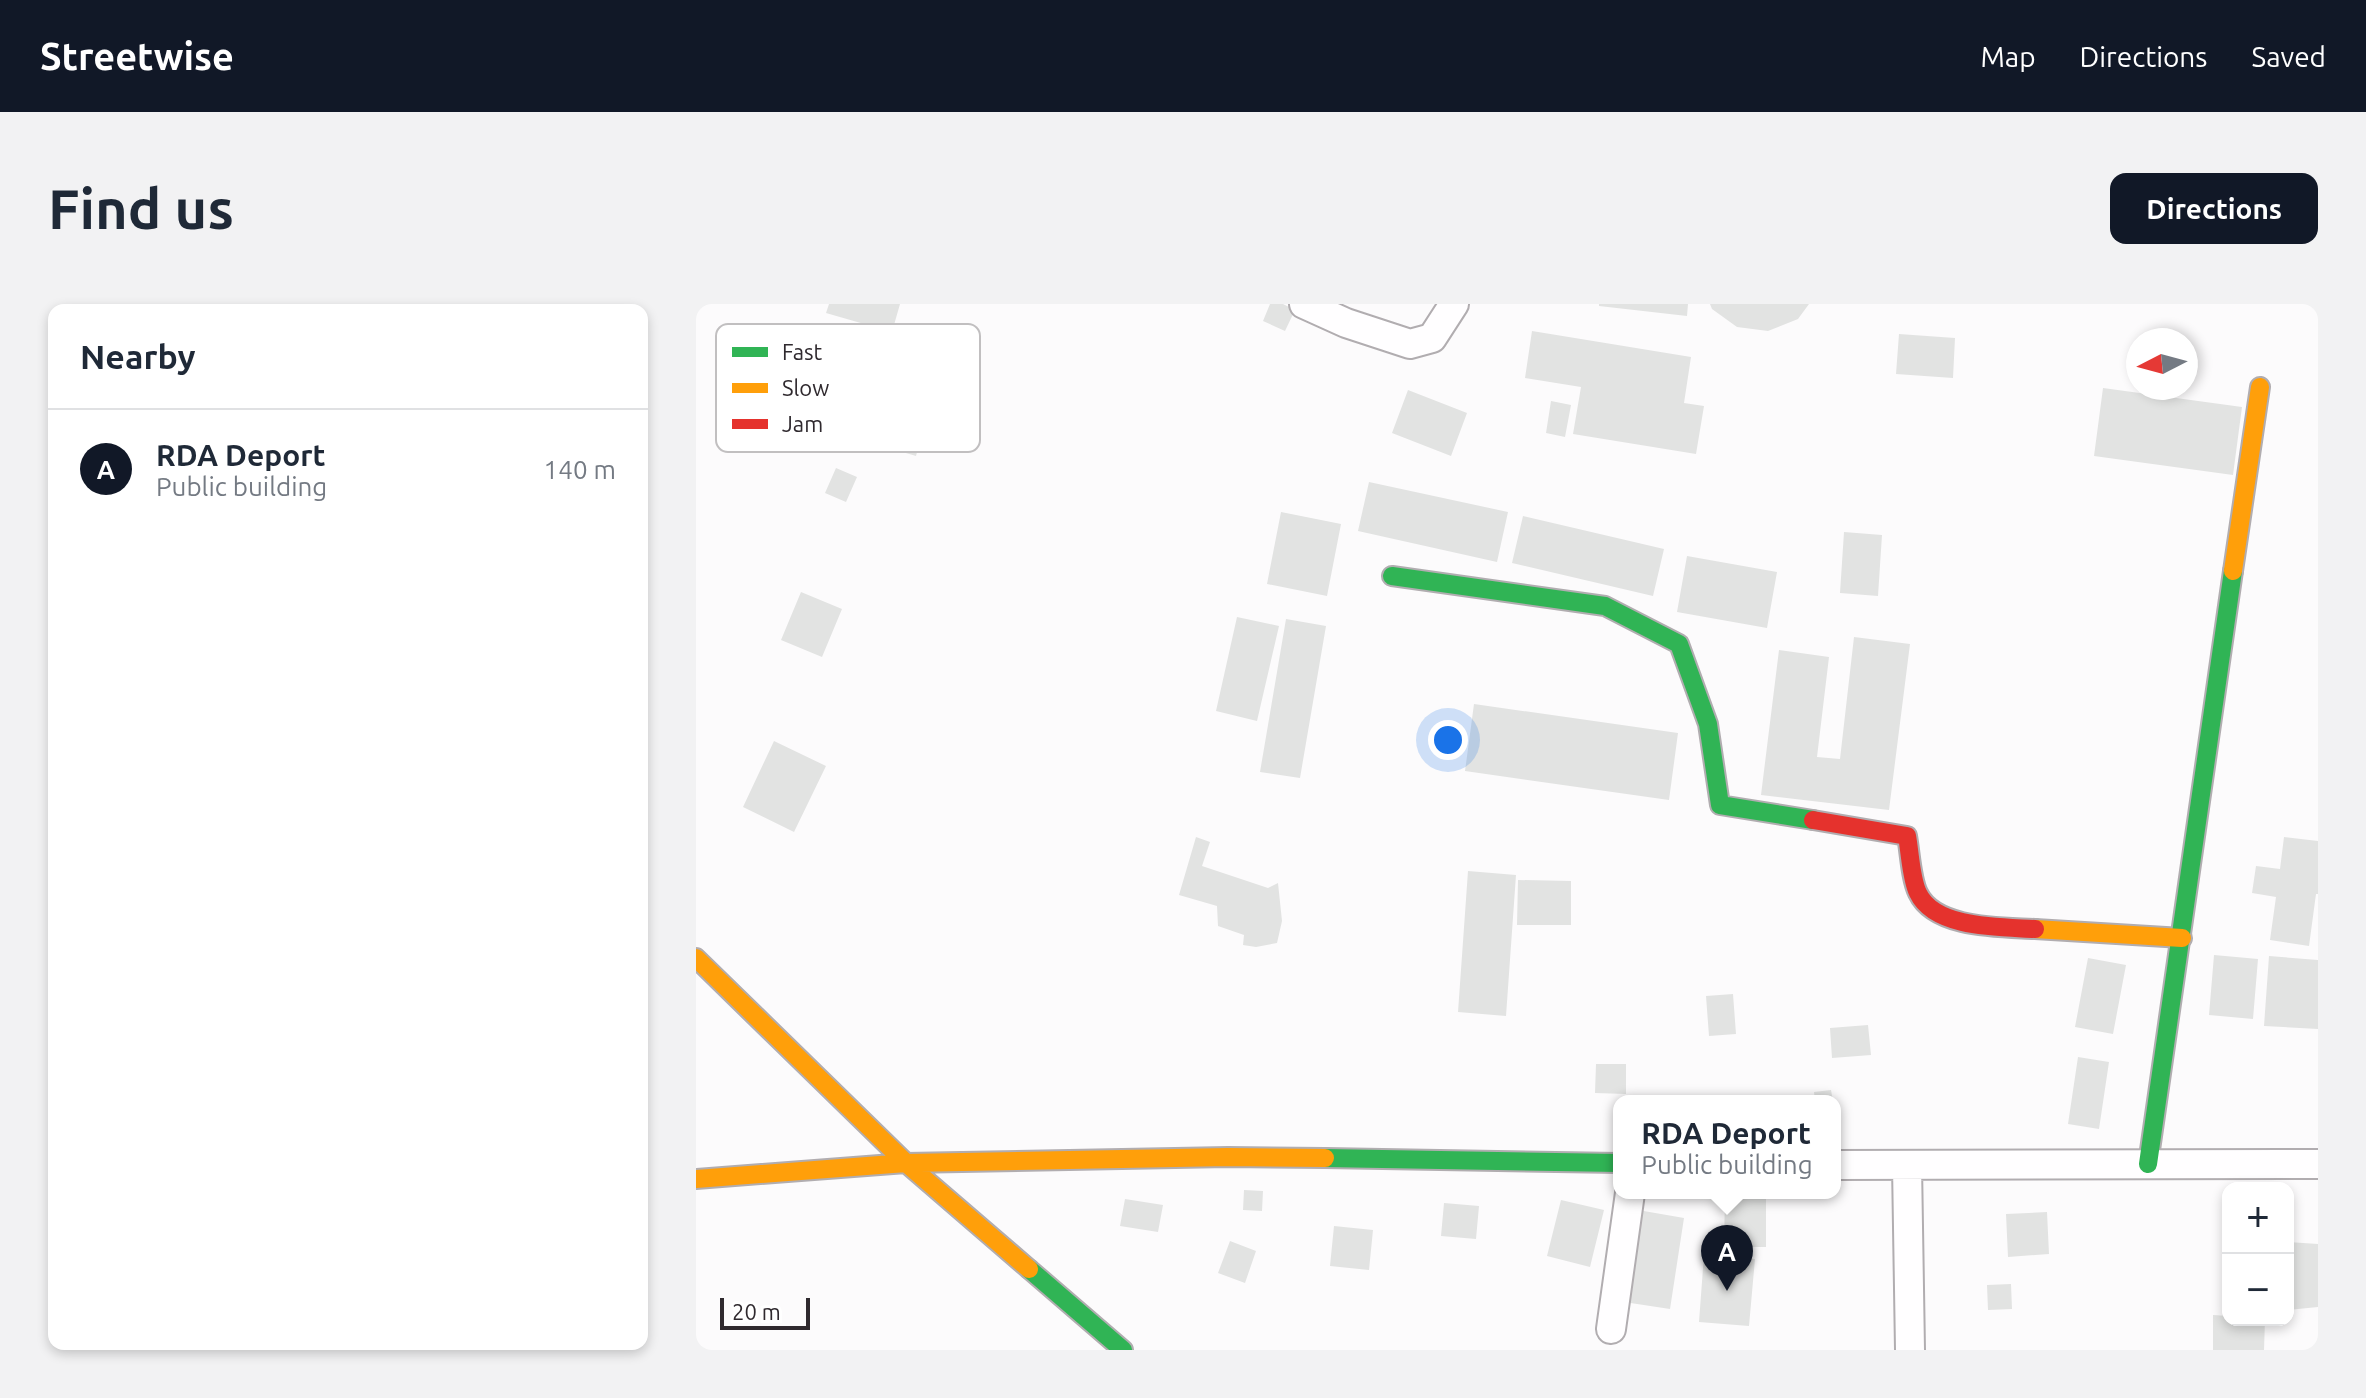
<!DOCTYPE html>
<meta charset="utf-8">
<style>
:root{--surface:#fff;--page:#f2f2f3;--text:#1f2937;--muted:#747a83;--line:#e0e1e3;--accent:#111827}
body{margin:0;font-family:Ubuntu,sans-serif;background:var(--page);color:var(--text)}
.controls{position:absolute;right:24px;bottom:24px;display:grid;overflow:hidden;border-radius:16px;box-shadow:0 4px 12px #0003}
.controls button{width:72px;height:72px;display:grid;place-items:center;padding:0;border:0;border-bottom:2px solid var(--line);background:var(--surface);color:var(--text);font:40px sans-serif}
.compass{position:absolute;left:1430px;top:24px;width:72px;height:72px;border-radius:50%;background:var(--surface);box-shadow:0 4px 12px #0003;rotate:264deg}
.scale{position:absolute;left:24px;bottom:20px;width:90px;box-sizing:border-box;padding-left:8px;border:4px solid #2f292e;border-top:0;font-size:22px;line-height:28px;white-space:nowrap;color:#2f292e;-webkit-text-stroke:6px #fff;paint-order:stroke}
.you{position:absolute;left:752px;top:436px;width:28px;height:28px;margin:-20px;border:6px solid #fff;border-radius:50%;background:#1a73e8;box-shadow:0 0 0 12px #1a73e833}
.badge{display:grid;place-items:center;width:52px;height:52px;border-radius:50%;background:var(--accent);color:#fff;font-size:26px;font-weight:700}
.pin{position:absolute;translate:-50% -66px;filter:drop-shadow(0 2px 4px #0008)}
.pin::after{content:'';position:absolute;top:42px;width:28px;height:24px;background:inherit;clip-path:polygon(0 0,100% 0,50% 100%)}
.popup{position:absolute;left:917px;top:791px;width:228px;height:104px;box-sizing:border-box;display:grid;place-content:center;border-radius:16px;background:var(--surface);filter:drop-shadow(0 2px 6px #0005);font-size:26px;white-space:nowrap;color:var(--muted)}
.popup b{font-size:30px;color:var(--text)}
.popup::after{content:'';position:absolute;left:50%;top:100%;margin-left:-16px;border:16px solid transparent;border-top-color:var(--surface)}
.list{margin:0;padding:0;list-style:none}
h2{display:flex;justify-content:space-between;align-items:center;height:104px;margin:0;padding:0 32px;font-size:34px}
h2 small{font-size:26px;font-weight:400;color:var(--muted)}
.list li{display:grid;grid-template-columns:52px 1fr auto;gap:24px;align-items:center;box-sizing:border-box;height:120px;padding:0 32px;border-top:2px solid var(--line)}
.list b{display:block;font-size:30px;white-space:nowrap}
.list p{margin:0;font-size:26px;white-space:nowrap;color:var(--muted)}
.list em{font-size:26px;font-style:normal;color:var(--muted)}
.map{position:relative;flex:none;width:1622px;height:1046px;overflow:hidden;border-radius:16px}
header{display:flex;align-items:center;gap:48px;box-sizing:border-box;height:112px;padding:0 40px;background:var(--accent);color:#fff}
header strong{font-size:38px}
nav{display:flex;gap:44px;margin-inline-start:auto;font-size:28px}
.intro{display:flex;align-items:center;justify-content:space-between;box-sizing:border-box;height:192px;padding:0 48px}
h1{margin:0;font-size:56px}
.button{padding:20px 36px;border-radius:16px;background:var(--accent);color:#fff;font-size:28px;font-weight:700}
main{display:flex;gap:48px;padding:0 48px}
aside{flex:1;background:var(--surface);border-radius:16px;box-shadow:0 4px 12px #0003}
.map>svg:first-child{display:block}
.building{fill:#e2e3e2}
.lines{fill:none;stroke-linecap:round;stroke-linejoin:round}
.street-casing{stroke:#b1adb0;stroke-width:32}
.fast-casing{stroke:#b1adb0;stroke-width:22}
.slow-casing{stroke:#b1adb0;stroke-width:22}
.jam-casing{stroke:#b1adb0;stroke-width:22}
.street{stroke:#fffeff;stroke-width:28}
.fast{stroke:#30b455;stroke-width:18}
.slow{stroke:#ff9f0a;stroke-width:18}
.jam{stroke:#e5322d;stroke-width:18}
.key{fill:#fff;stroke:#c1bfc0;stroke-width:2}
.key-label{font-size:22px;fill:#2f292e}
</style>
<header>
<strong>Streetwise</strong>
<nav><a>Map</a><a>Directions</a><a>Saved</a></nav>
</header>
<div class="intro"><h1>Find us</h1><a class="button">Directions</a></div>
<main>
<aside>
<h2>Nearby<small></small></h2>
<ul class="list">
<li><span class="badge">A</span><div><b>RDA Deport</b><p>Public building</p></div><em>140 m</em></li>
</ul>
</aside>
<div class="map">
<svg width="1622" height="1046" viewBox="0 0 1622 1046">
<rect width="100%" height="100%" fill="#fcfbfc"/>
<!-- building -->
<path class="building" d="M133,0H204L196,28L130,9Z
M574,0H587L599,6L589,27L567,17Z
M903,0H992L991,12L903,2Z
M1014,0H1113L1102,15L1072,27L1041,23L1016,5Z
M836,27L995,53L988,99L1008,102L1000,150L877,130L885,83L829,74Z
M1203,30L1259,34L1257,74L1200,70Z
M1407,84L1546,103L1537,171L1398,152Z
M198,85L235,95L220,152L183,141Z
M712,86L771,109L755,152L696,129Z
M855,97L875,101L869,133L850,129Z
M140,164L161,173L150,198L129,189Z
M673,178L812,208L801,258L662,227Z
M585,208L645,220L631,292L571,280Z
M827,212L968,245L957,292L816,259Z
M1148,228L1186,231L1182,292L1144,289Z
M991,252L1081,268L1071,324L981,308Z
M105,288L146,305L126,353L85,336Z
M541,313L583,322L561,417L520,407Z
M590,315L630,322L604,474L564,468Z
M1158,333L1214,340L1193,506L1065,491L1083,346L1133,353L1121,453L1144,455Z
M778,400L982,429L973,496L769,467Z
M78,437L130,462L98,528L47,503Z
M500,533L514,538L506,562L572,584L582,579L586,617L581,639L560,643L547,641L548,631L522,622L521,602L483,591Z
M1588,533L1622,537V590H1620L1613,642L1574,636L1580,593L1556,589L1560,562L1584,565Z
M772,567L820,571L810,712L762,708Z
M822,576L875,577V621H821Z
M1518,651L1562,655L1557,715L1513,711Z
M1573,652L1622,656V725L1568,722Z
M1392,654L1430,661L1417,730L1379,723Z
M1037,690L1040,730L1013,732L1010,692Z
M1172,721L1175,751L1136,754L1134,724Z
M1382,753L1413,758L1403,825L1372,820Z
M900,760H930V790L899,789Z
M1135,786L1137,797H1119L1118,788Z
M548,886L567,887L566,907L547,906Z
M1029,889H1070V943H1028Z
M429,895L467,901L462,928L424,922Z
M865,896L908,906L894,963L851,952Z
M748,899L783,902L780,935L745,932Z
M942,906L988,914L974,1005L928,998Z
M1351,908L1353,950L1312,953L1310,910Z
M638,922L677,926L673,966L634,962Z
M534,937L560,947L549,979L522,969Z
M1592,938L1622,940V1003L1592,1006Z
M1008,951L1059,955L1053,1022L1003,1018Z
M1315,980L1316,1005L1292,1006L1291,981Z
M1517,1011L1532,1012V1016H1569L1568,1046H1517Z"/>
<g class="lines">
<defs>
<path id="street" d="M608,0L650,19L714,40L736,34L758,0
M1139,861L1622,860
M1211,861L1214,1046
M915,1025L934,889"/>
<path id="fast" d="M696,272L909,302L983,340L1012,420L1024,501L1117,516
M629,854L923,859
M1452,860L1537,267
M333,965L427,1046"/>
<path id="slow" d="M1537,267L1564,83
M1339,625L1486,634
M0,654L210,859L333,965
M0,875L210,859L532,853L629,854"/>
<path id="jam" d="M1117,516L1211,532C1214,548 1215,575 1222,589C1239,625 1305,623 1339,625"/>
</defs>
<!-- street casing -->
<use href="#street" class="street-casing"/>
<!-- fast casing -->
<use href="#fast" class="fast-casing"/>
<!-- slow casing -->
<use href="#slow" class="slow-casing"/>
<!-- jam casing -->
<use href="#jam" class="jam-casing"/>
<!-- street -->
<use href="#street" class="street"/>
<!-- fast -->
<use href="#fast" class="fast"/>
<!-- slow -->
<use href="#slow" class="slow"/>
<!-- jam -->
<use href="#jam" class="jam"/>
</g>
<!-- legend -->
<rect x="20" y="20" width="264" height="128" rx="12" class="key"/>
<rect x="36" y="43" width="36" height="10" fill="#30b455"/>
<rect x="36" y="79" width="36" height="10" fill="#ff9f0a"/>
<rect x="36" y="115" width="36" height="10" fill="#e5322d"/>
<g class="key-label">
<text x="86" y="56">Fast</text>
<text x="86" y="92">Slow</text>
<text x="86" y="128">Jam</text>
</g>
</svg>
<div class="controls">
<button>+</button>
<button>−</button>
</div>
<svg class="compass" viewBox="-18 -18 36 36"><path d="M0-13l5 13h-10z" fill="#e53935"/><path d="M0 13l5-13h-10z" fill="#747a83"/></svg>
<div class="scale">20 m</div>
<div class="you"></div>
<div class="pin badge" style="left:1031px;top:987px">A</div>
<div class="popup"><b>RDA Deport</b>Public building</div>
</div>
</main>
